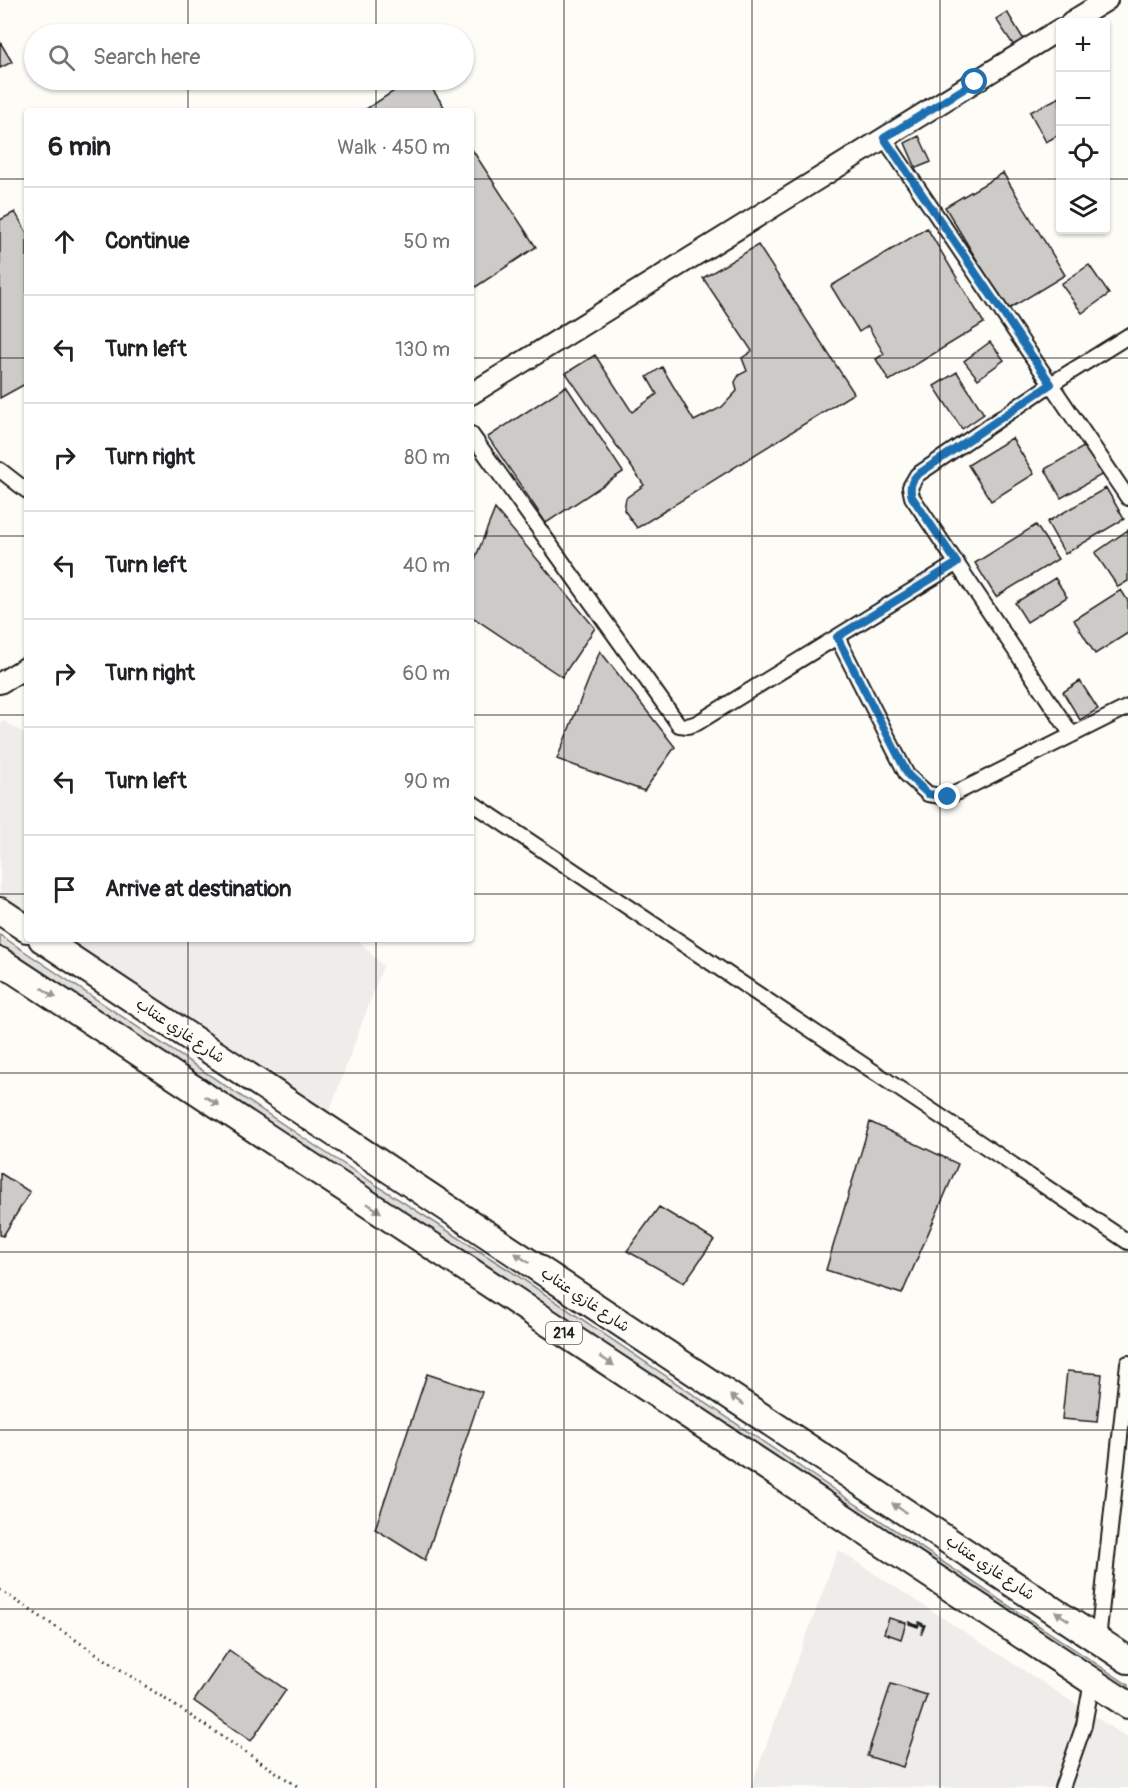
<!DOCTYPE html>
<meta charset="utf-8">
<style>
:root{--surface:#fff;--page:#f2f2f2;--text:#202124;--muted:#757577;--line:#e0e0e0}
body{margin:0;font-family:Pangolin,"Playpen Sans Arabic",sans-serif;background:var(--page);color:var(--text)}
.controls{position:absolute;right:18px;top:18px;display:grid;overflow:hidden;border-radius:6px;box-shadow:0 2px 4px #0004}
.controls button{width:54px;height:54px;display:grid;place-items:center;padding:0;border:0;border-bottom:2px solid var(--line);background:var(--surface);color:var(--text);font:30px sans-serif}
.stop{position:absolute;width:18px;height:18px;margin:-14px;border:4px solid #1f6fb2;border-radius:50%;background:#fff}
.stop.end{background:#1f6fb2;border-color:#fff;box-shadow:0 2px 6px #0008}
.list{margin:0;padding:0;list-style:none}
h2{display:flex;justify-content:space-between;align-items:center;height:78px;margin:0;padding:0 24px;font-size:26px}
h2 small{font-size:20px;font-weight:400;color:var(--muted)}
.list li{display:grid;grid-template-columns:39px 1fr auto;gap:18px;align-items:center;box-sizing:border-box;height:108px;padding:0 24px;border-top:2px solid var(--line)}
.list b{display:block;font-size:22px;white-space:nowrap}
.list em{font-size:20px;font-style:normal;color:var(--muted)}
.icon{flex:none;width:33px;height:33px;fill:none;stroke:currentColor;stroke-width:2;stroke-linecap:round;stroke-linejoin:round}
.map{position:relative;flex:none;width:1128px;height:1788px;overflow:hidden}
.search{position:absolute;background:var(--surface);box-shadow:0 2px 4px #0004;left:24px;top:24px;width:450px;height:66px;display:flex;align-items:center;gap:15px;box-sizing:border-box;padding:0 21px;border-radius:33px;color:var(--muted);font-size:22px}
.panel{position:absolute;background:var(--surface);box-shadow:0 2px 4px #0004;left:24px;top:108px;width:450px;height:834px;border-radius:6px}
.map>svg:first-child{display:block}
.built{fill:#eeede9}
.green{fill:#e0dfdb;stroke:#7e7e7c;stroke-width:1.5}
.building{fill:#cccbc8;stroke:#1c1c1c;stroke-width:1.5}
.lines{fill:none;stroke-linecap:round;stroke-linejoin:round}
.street-casing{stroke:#1c1c1c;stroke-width:18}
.secondary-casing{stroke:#1c1c1c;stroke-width:24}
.highway-casing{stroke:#1c1c1c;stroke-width:30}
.path{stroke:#1c1c1c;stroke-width:3;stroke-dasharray:1.5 4.5;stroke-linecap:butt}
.street{stroke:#fdfcf7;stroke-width:14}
.secondary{stroke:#fdfcf7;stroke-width:20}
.highway{stroke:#fdfcf7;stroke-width:26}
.oneway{fill:#989794}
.route{stroke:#1f6fb2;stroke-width:8}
.grid{fill:none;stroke:#1c1c1c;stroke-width:1.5;stroke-opacity:0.55}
.labels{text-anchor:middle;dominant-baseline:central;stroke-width:6;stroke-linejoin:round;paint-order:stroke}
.shield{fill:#fdfcf7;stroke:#605f5e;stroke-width:1.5}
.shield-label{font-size:14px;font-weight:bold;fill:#1c1c1c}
.street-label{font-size:15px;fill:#1c1c1c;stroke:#fdfcf7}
</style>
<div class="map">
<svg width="1128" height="1788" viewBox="0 0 1128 1788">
<rect width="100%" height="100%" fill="#fdfcf7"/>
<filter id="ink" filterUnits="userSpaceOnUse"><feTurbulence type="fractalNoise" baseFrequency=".0167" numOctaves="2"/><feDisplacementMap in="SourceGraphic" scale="12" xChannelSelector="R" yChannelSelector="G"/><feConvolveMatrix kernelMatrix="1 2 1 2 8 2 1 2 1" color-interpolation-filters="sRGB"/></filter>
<g filter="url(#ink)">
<!-- built -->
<path class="built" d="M2,720L27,735V926L0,909V725Z
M48,939H360L359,941L383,966L329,1113Z
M838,1550L1128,1738V1788L751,1787Z"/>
<!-- green -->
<path class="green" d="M0,935L320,1149L509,1270L827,1485L1128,1685V1693C926,1559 725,1423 523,1289C349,1174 173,1063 0,946Z"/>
<!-- building -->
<path class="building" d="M1007,12L1024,40L1014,46L996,19Z
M0,42L12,62L0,68Z
M411,80H426L447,111H363Z
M1060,97V134L1046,142L1030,112Z
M919,136L931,162L916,168L905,143Z
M471,148L536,247L471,290Z
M1003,173L1065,275L1007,310L945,207Z
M15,212L27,233V383L0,398V220Z
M927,228L984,323L889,381L876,359L884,354L868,326L859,332L831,286Z
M758,245L854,393L637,528L624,510L626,498L644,485L566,373L595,355L632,412L657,394L647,377L662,367L694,421L722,407L737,391L735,382L739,375L747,371L742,358L752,351L703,278Z
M1089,265L1109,294L1082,313L1061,284Z
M990,342L1004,360L978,379L964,361Z
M957,372L984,414L962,429L934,386Z
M566,386L623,472L546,523L488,437Z
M1012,438L1034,474L991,501L968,465Z
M1087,445L1103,474L1061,498L1045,469Z
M1106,488L1124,519L1065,554L1047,522Z
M495,509L595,628L562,677L471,616V569Z
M1036,525L1058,559L996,597L975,563Z
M1128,530V581L1118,587L1095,553Z
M1055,578L1067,597L1027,622L1015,603Z
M1121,590L1128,601V633L1095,654L1074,620Z
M600,651L675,747L644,791L557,759Z
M1080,681L1098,709L1080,720L1063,692Z
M870,1122L958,1164L902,1294L826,1270Z
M0,1173L30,1192L3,1236L0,1235Z
M659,1207L714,1240L684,1283L627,1251Z
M1067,1371L1102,1374L1097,1422L1062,1419Z
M427,1374L482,1392L425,1560L375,1529Z
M889,1618L906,1623L901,1639L884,1633Z
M909,1622L918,1626L919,1622L925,1625L921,1635L924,1626L919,1624L918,1627L909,1624Z
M229,1650L286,1690L251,1741L194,1701Z
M891,1684L927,1695L903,1767L867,1756Z"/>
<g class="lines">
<defs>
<path id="street" d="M884,138L1128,498
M471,434L679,725L688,726L697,723L957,563
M0,470L27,491
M837,637L907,775L928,794L948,797L1128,707
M1072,735L912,497L910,487L917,475L1051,384L1128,336
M471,802L1128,1242
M1098,1640L1128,1363
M1062,1788L1084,1725L1092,1681"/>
<path id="secondary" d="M1071,22L1107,0
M471,394L1060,29
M0,683L27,667"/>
<path id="highway" d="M0,911L27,929
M42,939L1128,1660
M0,961L1128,1705"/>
</defs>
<!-- street casing -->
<use href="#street" class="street-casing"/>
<!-- secondary casing -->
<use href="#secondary" class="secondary-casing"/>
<!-- highway casing -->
<use href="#highway" class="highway-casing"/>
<!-- path -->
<path class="path" d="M0,1590L300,1788"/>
<!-- street -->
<use href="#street" class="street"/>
<!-- secondary -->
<use href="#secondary" class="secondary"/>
<!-- highway -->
<use href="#highway" class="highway"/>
</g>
<!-- one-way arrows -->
<defs><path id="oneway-solid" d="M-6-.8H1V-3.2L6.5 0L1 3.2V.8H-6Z" transform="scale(1.5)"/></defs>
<g class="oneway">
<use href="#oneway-solid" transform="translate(49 993) rotate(33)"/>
<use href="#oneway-solid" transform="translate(212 1101) rotate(33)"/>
<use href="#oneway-solid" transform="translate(374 1208) rotate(33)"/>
<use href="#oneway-solid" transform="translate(522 1258) rotate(-146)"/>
<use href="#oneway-solid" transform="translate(607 1361) rotate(33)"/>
<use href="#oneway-solid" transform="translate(737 1400) rotate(-146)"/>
<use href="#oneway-solid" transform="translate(899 1508) rotate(-146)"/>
<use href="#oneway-solid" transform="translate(1062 1616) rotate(-146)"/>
</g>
</g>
<g class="lines" filter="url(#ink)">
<!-- route -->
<path class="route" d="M948,797L928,794L908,775L837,637L957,563L912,497C909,488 911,481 917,475L1051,384L884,138L975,82"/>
</g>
<!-- grid -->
<path class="grid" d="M188,0V34M376,0V34M564,0V1788M752,0V1788M940,0V1788M188,80V111M376,80V111M0,179H27M471,179H1060M1106,179H1128M0,358H27M471,358H1128M0,536H27M471,536H1128M0,715H27M471,715H1128M0,894H27M471,894H1128M188,939V1788M376,939V1788M0,1073H1128M0,1252H1128M0,1430H1128M0,1609H1128"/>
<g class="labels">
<!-- shield labels -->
<rect class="shield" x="546" y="1322" width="36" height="22" rx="4.5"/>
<g class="shield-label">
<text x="564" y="1333">214</text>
</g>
<!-- street labels -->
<g class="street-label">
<text transform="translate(180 1031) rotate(34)">شارع غازي عنتاب</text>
<text transform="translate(585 1300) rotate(34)">شارع غازي عنتاب</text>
<text transform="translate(990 1568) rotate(34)">شارع غازي عنتاب</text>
</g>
</g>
</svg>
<div class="controls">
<button>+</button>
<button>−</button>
<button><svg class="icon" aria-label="locate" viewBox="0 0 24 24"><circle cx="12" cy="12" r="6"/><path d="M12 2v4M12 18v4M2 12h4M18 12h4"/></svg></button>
<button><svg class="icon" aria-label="layers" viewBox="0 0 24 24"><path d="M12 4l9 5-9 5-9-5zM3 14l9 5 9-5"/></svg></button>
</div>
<div class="stop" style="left:975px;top:82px"></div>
<div class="stop end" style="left:948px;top:797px"></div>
<div class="search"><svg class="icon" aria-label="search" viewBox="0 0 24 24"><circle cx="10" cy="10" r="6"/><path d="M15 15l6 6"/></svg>Search here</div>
<section class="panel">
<h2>6 min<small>Walk · 450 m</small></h2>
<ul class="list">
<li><svg class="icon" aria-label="ahead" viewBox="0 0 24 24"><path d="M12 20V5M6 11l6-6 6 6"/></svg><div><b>Continue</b></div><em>50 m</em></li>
<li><svg class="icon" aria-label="left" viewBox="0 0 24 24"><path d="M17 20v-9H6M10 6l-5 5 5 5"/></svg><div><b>Turn left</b></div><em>130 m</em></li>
<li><svg class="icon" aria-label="right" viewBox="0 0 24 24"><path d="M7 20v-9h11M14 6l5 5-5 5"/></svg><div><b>Turn right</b></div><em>80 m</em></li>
<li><svg class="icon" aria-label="left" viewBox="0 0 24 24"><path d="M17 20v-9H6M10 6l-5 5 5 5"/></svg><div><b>Turn left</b></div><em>40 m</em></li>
<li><svg class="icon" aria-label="right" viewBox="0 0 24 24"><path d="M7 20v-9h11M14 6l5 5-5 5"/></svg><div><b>Turn right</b></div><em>60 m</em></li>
<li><svg class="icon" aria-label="left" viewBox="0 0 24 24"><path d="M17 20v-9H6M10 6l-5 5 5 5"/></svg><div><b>Turn left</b></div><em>90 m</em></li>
<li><svg class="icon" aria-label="arrive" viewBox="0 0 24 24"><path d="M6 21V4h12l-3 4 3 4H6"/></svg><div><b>Arrive at destination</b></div></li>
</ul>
</section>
</div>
